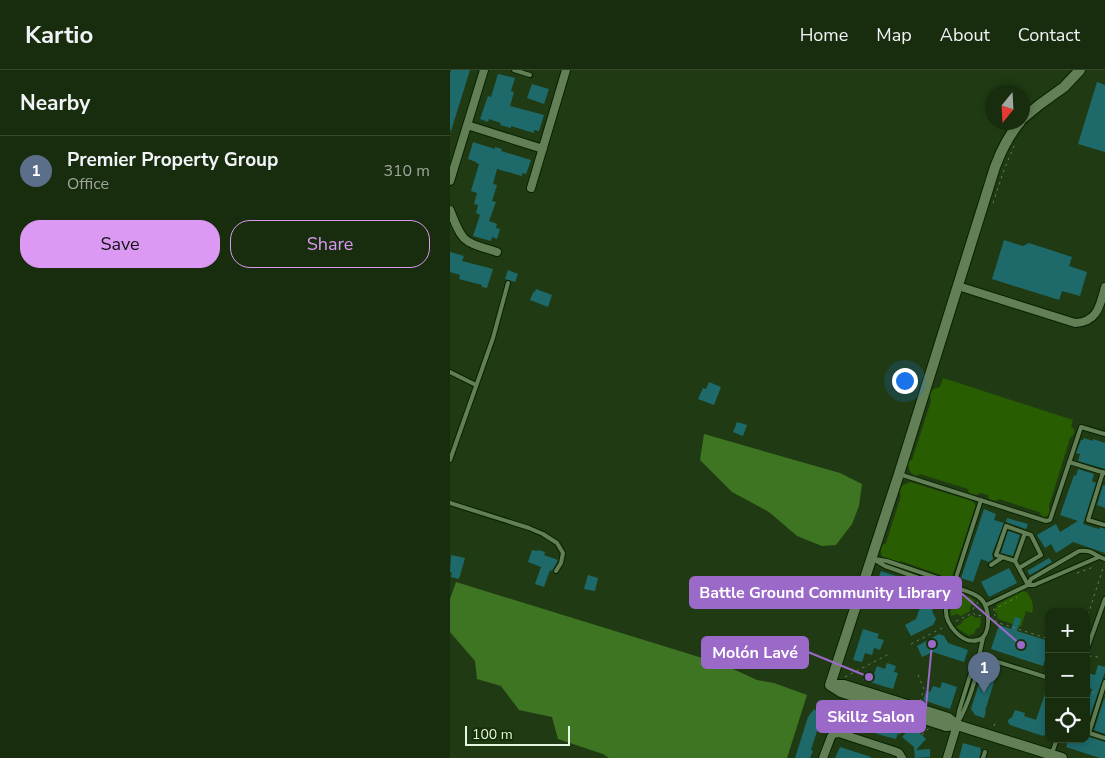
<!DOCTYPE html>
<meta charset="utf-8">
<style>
:root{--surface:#182c0e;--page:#25381c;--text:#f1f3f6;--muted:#9fa79e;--line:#36482e;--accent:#dc99f4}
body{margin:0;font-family:"Nunito Sans",sans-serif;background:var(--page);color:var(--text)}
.controls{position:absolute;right:15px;bottom:15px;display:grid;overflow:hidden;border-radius:10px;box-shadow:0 2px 8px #0003}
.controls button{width:45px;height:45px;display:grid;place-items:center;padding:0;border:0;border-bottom:1px solid var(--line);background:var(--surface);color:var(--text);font:25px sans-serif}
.compass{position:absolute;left:535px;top:15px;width:45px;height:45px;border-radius:50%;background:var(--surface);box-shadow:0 2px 8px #0003;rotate:198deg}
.scale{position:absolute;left:15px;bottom:12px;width:105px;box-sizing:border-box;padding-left:5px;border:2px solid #e5f6de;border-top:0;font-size:14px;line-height:18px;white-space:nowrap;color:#e5f6de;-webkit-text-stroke:4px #163008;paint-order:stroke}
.you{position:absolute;left:454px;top:310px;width:18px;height:18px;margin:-12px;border:4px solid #fff;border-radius:50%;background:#1a73e8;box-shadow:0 0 0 8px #1a73e833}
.badge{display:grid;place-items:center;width:32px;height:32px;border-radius:50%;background:var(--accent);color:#fff;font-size:16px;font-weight:700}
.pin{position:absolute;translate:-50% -41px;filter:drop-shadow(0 1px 2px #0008)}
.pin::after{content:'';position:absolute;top:26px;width:18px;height:15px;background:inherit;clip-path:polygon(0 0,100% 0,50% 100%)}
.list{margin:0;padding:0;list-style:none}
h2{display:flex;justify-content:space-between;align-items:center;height:65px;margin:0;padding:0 20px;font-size:21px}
h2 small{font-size:16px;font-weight:400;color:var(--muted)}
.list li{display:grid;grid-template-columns:32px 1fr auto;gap:15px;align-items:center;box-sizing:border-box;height:70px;padding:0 20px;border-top:1px solid var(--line)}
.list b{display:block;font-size:19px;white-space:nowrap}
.list p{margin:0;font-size:16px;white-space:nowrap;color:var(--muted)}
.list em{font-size:16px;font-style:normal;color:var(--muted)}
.actions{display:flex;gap:10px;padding:15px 20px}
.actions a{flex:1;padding:11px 0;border:1px solid var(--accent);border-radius:20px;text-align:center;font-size:18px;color:var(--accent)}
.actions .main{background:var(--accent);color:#111}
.icon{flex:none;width:28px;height:28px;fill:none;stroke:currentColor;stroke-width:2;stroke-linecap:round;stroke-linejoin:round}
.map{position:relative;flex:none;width:655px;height:688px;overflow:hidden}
header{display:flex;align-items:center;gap:30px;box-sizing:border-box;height:70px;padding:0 25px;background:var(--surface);border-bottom:1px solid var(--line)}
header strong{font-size:24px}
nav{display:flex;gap:28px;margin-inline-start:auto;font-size:18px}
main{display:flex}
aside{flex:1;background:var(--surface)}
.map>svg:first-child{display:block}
.green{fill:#285e01}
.forest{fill:#3e7522}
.building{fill:#1e6a6b}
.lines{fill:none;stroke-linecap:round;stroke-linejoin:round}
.service-casing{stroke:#072100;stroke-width:6}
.minor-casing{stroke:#072100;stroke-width:10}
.tertiary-casing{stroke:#072100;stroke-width:12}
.path{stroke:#647c59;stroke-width:1;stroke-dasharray:2.5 4;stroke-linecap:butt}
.service{stroke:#627f55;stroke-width:4}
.minor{stroke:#627f55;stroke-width:8}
.tertiary{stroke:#627f55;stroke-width:10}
.leader{fill:none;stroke:#9b69c8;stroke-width:2}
.callout-dot{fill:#9b69c8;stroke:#163008;stroke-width:2}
.callout{fill:#9b69c8;stroke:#9b69c8;stroke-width:2}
.callout-label{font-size:16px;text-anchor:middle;font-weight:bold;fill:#fff}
</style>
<header>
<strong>Kartio</strong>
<nav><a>Home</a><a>Map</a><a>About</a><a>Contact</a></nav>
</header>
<main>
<aside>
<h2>Nearby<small></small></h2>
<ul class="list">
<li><span class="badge" style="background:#5c6f8a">1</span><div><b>Premier Property Group</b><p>Office</p></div><em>310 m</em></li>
</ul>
<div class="actions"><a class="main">Save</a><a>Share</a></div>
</aside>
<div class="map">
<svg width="655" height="688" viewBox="0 0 655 688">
<rect width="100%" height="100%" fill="#203b13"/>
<!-- green -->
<path class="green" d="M493,308L623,350L621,357L624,359C624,364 624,365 620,368L599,436L600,443L597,446L594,447L591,445L589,442L549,429L546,431L539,429L538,425L530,423L526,425L519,423L518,419L470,404L466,406L460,402L458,395L459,391L462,390L481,331C478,322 483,318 490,317Z
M460,412L522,431L525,434V437L502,507L500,509L493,507L491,505L451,491L448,493C441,491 429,489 431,479C432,475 432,475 436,473L451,426C449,422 450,419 452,416Z
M573,521L577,522C581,529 585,534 582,543L576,541L571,557L548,549L547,544L544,540L547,537L546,535Z
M510,526L520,527L525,531L520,537V541L511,546L507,544L501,546C500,540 501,533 505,528L507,529Z
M522,545L526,548L531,547L530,557L526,559L524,564H521L520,566L510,560L506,557L512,553L513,550Z"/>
<!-- forest -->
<path class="forest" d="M254,364L390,403L412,414L409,436L402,454L386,475L372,476L347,466L319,442L282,422L250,390Z
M6,512L249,587L283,599L307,610L324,613L357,625L337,688H159L153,684L108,669L102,647L69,640L51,616L27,609L25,591L0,562V529Z"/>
<!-- building -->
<path class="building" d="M1,0H20L1,61L0,60V4Z
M48,4L65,8L61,21L64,22L60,36L94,45L89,61L84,60V63L61,56V58L50,55L51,53L39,49L38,52L30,49L38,26L41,27Z
M647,12L655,15V82L628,74Z
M82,14L99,19L94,34L77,28Z
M23,72L45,79V77L52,79L51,81L81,90L76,104L72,103V106L47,99L43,114L47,115L42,131L46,132L39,151L47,154L46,158L50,159L47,169L42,167L41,171L23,166L30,145L26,143L28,135L24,134L27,123L21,121L29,94L26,93V92L18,89Z
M554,170L573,176L579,173L622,187L619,196L637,202L630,226L612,221L609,230L542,209Z
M0,182L14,186L12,191L43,199L37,218L32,217V215L9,209L10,205L0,202Z
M58,200L68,204L65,212L55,209Z
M86,219L102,225L98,237L80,230L84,221L85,222Z
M259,312L271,317L264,335L248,329L253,318L256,319Z
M287,352L297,355L293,366L283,362Z
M634,368L643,371V369L655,373V399L628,391L630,384L626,383L631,370H633Z
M628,399L644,404L642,411L646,413L633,454L649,459L650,457L655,459V483L623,472L606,483L601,474L595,478L587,465L606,454L610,462L628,451L610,445L624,405L626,406Z
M653,415L655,416V438L647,435Z
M534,439L546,444L544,450L554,453L542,484L543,489L539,492L531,489L523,512L511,508Z
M557,448L578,454L576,459L556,452Z
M558,461L570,465L563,486L551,483Z
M82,480L87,481L88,480L95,482L94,485L108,490L102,501L100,500L94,517L85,514L91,497L78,492Z
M1,485L15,488L9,509L1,507L2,503L0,502Z
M599,488L602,492L580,505L577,501Z
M559,498L567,513L539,527L531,512Z
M431,501L452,508L447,523L442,522L439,530L432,528L431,531L422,528Z
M138,505L148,508L145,521L134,519Z
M477,518L489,521L482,541L486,549L483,555L461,566L455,555L466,549Z
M565,547L571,549L567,561L599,571V578L593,596L541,579L549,555L561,559Z
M413,559L429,564L427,568L434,570L430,580L424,578L422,585L415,583L412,592L403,590Z
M489,564L494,566L498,573L518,580L514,592L483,582L472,587L467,576Z
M437,593L446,596L444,602L448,603L443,619L413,610L416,601L424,604L427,596L435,599Z
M648,595L655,597V602L636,658V637L642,619L636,617V609L638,603L645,605Z
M534,598L547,602L535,641H536L534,648L525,645L521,639Z
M492,612L507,617L500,639L473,630L476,621L480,622L483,616L490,618Z
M598,615H599V658L597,664L593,666L560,655L558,652V650L562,647L565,640L575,643L574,646L586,650Z
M654,629H655V664L644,660Z
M396,634L453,654L450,665L448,663L446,669L434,666L412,659L413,655L391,648Z
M364,639L375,648L368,658L361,680L363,681L360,688H345L358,647Z
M462,656L476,669L466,680L480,679V687L465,688L464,677L452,667Z
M636,666L655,672V688H650L616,677L619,669H636Z
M513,673L531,678L530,680L531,681L529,688H509Z
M390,677L421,687V688H385Z"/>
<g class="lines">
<defs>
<path id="service" d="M64,0L80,5
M0,302L26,315
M0,390L43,268L58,213
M619,392L655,403
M653,402L638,450L655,455
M449,404L596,451L600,450L631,357L655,364
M0,433L79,458L93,464L107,473L113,483L111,493L106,501
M575,463L565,491L578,515
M423,489L435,496L494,517H503
M425,489L437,491L496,511L503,517
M565,491L546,485L556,456L581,465L591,485L569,498
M541,495L553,487
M578,515H584L649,487
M503,517C512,520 524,522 531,529C540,537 542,566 528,570C512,575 495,554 496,539C496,531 500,524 503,517Z
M503,517L531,430
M536,535L578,515L581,509L629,481C642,479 645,486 655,489
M636,582L655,529
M529,586L599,608
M508,652C517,637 529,603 529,586
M507,653L509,641L524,593L529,586L533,568
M636,662L655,668
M639,663L655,612
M602,683L607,669
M533,688L535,682"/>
<path id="minor" d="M17,55L93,79
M0,111L34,0
M81,118L116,0
M0,140C13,174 13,171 47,182
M508,216L625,253C648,252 650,235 655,217
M373,688L381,667L383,664L389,663L444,681L449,683L452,688
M497,688L507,655"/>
<path id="tertiary" d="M572,49L589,35L614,17L630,0
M380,615L449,404L545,97C551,81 558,66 570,52
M380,615L391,622L496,656L507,655L612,688
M381,615H394L498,648L507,655"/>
</defs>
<!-- service casing -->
<use href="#service" class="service-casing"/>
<!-- minor casing -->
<use href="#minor" class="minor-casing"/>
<!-- tertiary casing -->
<use href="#tertiary" class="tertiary-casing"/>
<!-- path -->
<path class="path" d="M543,133L554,100L564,76
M627,503L641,498L643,495
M528,532L523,539V543L526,546L532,545
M543,540L567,527
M544,544L545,545L546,552L599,569
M506,551L523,543
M636,551L654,495
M461,574L496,556
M639,586L648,587
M468,605L474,619L470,631
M395,607L441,583
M636,620L645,623
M418,646L420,640
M437,653L439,646
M544,656L546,651
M472,665L479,658"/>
<!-- service -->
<use href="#service" class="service"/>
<!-- minor -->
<use href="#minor" class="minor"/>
<!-- tertiary -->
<use href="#tertiary" class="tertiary"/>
</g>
<!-- callouts -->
<path class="leader" d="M571 575L511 523M419 607L358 582M482 574L475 647"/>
<g class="callout-dot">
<circle cx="571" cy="575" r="5"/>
<circle cx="419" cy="607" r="5"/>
<circle cx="482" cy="574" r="5"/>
</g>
<g class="callout">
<rect x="240" y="507" width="271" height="31" rx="5"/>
<rect x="252" y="567" width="106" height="31" rx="5"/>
<rect x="367" y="631" width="108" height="31" rx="5"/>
</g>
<g class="callout-label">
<text x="375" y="528">Battle Ground Community Library</text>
<text x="305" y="588">Molón Lavé</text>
<text x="421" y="652">Skillz Salon</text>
</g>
</svg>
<div class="controls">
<button>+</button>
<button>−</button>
<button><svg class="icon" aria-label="locate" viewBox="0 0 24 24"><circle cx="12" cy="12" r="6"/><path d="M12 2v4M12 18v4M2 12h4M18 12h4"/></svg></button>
</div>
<svg class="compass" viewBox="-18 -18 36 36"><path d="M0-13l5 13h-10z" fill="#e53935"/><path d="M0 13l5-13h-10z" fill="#9fa79e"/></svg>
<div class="scale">100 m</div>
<div class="you"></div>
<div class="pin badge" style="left:534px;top:623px;background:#5c6f8a">1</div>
</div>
</main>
